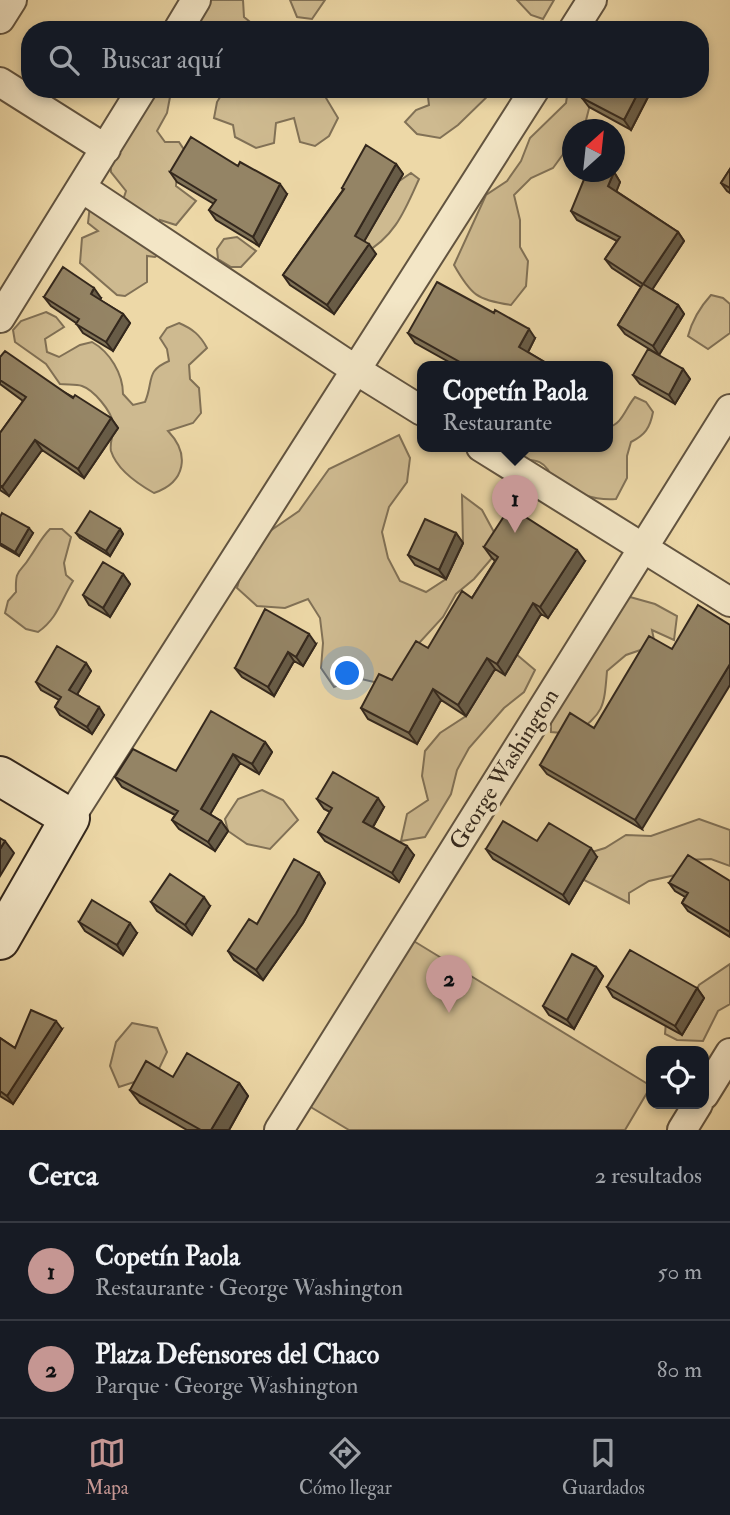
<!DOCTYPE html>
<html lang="es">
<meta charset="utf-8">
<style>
:root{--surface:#171b24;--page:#20242c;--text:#f1f3f6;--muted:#9ea1a6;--line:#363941;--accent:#c59692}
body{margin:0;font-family:"IM FELL Double Pica",serif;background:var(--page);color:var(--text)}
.controls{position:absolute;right:21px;bottom:21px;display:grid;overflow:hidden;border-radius:14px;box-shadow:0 4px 10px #0003}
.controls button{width:63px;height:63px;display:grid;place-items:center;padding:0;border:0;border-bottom:2px solid var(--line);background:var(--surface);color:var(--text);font:35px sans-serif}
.compass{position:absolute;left:562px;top:119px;width:63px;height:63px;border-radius:50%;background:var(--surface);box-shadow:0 4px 10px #0003;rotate:27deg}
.you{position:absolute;left:348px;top:674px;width:24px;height:24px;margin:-18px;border:5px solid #fff;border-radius:50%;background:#1a73e8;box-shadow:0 0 0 10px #1a73e833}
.badge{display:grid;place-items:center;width:46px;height:46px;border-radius:50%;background:var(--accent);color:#111;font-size:23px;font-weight:700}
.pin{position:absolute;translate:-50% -58px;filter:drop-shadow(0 2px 4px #0008)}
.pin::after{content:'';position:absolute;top:37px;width:24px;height:21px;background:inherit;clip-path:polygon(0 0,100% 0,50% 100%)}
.popup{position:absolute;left:417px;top:361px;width:196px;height:91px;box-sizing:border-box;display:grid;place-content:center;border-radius:14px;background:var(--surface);filter:drop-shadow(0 2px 5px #0005);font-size:23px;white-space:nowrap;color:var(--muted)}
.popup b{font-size:26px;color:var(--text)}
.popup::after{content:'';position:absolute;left:50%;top:100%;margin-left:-14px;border:14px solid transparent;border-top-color:var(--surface)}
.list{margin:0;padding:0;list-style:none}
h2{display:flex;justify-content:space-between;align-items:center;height:91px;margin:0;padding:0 28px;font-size:30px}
h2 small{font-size:23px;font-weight:400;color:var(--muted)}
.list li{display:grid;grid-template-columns:46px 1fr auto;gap:21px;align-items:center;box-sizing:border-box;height:98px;padding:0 28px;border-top:2px solid var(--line)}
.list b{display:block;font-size:26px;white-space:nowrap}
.list p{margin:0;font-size:23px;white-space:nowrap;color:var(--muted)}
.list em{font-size:23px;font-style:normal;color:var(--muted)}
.icon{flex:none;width:38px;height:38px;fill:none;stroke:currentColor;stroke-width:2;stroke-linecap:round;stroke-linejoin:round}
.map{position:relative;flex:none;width:730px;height:1130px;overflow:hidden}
.search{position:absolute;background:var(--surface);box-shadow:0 4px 10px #0003;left:21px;right:21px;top:21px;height:77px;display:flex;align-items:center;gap:18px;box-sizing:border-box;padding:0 24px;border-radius:28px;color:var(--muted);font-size:26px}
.sheet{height:287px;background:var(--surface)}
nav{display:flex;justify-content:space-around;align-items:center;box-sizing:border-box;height:98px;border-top:2px solid var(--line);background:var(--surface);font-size:19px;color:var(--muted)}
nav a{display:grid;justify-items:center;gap:4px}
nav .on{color:var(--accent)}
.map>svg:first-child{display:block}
.green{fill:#ceba90;stroke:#817156;stroke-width:2}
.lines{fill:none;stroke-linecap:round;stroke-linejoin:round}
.street-casing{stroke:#625440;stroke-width:32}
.secondary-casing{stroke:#34281d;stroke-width:42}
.street{stroke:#f3e6c6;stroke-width:28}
.secondary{stroke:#f3e6c6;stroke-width:38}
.wall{fill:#7f7257;stroke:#34281d;stroke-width:2}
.shaded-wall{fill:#685c47;stroke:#34281d;stroke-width:2}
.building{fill:#948465;stroke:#34281d;stroke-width:2}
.labels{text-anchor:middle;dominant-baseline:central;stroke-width:7;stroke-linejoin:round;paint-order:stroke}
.street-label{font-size:23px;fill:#34281d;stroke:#f3e6c6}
</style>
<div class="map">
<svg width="730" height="1130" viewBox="0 0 730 1130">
<rect width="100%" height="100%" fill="#edd8a7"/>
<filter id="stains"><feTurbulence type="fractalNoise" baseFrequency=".00286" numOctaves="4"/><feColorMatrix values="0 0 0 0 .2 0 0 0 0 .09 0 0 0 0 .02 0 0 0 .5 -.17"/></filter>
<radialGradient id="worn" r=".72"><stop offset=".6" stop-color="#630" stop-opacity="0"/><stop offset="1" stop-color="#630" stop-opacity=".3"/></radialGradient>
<!-- green -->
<path class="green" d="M205,0H243L244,17L260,30H195L192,24Z
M290,0H325L312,19L297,17Z
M517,0H554L543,19L531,15Z
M150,89H161L170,97L167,113L157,131L165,142H179L183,148L191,149L177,171L176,186L196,201L176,225L160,220L163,251L155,257L147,256V282L125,296L117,295L80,263L82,238L98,231L88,223L90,205L123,200L126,191L111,172L110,157Z
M225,89H325L326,98L338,118L329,136L315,146L300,142L294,118L276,123L274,143L256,148L235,137L233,125L214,118L217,102Z
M427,89H495L458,125L440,138L417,134L405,122L416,110L429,105Z
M568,89H594L584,128L572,130V142L553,168L531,178L514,195L520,220V247L528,261L526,286L511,305C477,300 471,295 454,265L486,195L507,181L521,161L530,138L566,103Z
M411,173L419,179C405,210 395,237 363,254L344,219Z
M237,237L256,251L241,267H231L218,259L217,249L224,239Z
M711,295L723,298L730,304V333L708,349L688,336C692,321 701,306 711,295Z
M46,312L56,317L64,327L45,339L47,352L59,357L80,345L92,342C110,352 123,374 123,394L133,405L145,402C154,381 145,371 169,361L167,349L160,338L167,328L179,323C193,329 200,335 207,348L189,365L190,379L199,388L201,413L193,423L168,431C190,454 186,482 154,493C138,484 117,470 111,451C109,442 115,432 113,423C111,411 94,390 82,386C76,384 67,385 60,384L46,364L15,342L13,330L21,321Z
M635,397L646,402L653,412C650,428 645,435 631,442L627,456V478L616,499C593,501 574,492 553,482C548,461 535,457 514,461L510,447H608V427C622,425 626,407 635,397Z
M399,435L410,458L407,482L389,507L382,532L388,558L400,581L426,592L446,579L463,543L462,495L482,510L495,534L492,558L474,579L456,594L443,617L409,654L407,679L387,685L357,678L334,687L321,668L323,643L320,618L308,599L285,608L257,606L237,588L244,563L257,540L299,511L329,469Z
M50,529H62L71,537L64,563L66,575L73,581C61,600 58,618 38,632L26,629L5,613L8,601L16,592C15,567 20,574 30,557C37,547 41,538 50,529Z
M630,597L655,604L677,616L674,640L652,630L655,645L626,655L607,671C604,708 604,713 574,734L551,732V707L605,603Z
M516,654L535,670L524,692L504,708L469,748L457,770L451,794L425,837L401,841L407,814L428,800L422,776L425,751L440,733L466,716L477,694L496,667Z
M262,790L283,800L298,820L270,849L247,844L228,831L225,819L238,799Z
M699,819L730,830V866L711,859L686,860L675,875L649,881L629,893V903L582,879V855L605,848L626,835L651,836Z
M412,940L651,1086L625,1130H349L309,1106Z
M730,964V1004L718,1011L703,1041L677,1040L665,1034L666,1022L694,996L699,985Z
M132,1023L157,1028L167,1052L156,1075L119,1087L110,1066L116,1042Z"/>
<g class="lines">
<defs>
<path id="street" d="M0,19L12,0
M178,30L196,0
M573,30L592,0
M0,82L106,149
M82,188L356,370L422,411
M0,318L142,89
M481,447L730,602
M70,818L535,89
M704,1095L730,1053
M279,1130L730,409
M682,1130L698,1104"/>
<path id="secondary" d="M0,776L70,818L0,940"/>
</defs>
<!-- street casing -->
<use href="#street" class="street-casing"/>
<!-- secondary casing -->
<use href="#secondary" class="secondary-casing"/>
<!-- street -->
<use href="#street" class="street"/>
<!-- secondary -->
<use href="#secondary" class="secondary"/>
</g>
<!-- wall -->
<path class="wall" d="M587,89H647L650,93L631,130L589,107L582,98Z
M396,164L403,174L364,241L376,254L334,314L290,285L283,275L343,190L342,188Z
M730,169V193L727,191L721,183Z
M170,172L287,194L259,246L216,220L209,210L214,204L177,182Z
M614,172L620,182L616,191L678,232L684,241L652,289L678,305L684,314L659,355L625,334L618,325L641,287L612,268L605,259L617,241L577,220L571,211Z
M44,297L101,298L100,300L123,314L130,323L113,351L83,333L76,323L51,306Z
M408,333L535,338L528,352L553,367H458L415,343Z
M0,357L111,418L118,428L84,478L42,450L9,496L0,490V433L23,401L0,384Z
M683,369L690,379L675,404L640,384L633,375Z
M0,517L33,533L19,556L0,545Z
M120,529L123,534L110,556L80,538L76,533Z
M456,533L463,543L446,579L415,565L408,555Z
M484,547L585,561L548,618L541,614L505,675L495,669L466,716L441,700L417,744L368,719L361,708L428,648L472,598L495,561L492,558Z
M123,574L130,584L110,617L89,605L83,595Z
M316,644L303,666L294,661L274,696L242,677L235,668Z
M86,663L91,671L77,694L104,715L92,734L60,715L55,707L59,700L41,690L36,682Z
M594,728L642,829L547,774L540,765Z
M265,742L272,752L259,774L240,763L210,814L221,821L228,831L215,851L179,829L172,820L175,815L122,787L115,777L176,771Z
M317,799L384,807L373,827L414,855L399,882L325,841L318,832L330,812L324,809Z
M537,841L597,857L569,904L493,859L486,849Z
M319,873L325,883L303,923L263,980L234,960L228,951L257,924Z
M730,881V937L688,911L682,903L685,897L675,891L669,883Z
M151,902L210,906L192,935L157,911Z
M79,922L137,933L123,955L85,931Z
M596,967L603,976L574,1029L549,1015L543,1006Z
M607,987L697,988L704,998L682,1035L613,997Z
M62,1029L13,1104L0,1096V1038L15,1048Z
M173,1077L239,1083L248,1096L229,1130H187L140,1103L130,1090Z"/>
<!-- shaded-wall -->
<path class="shaded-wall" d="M640,89H647L650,93L631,130L624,120Z
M396,164L403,174L362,245L355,236Z
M614,172L620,182L615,195L608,186Z
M280,184L287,194L259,246L253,237Z
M678,232L684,241L650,293L643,284Z
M369,244L376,254L334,314L327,305Z
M94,288L101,298L97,304L91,294Z
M678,305L684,314L659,355L653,346Z
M123,314L130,323L113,351L106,342Z
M529,329L535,338L526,356L519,347Z
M683,369L690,379L675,404L669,395Z
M111,418L118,428L84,478L78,469Z
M35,440L42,450L9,496L2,487Z
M29,528L33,533L19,556L15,552Z
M120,529L123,534L110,556L106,551Z
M456,533L463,543L446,579L439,570Z
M577,550L585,561L548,618L540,607Z
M123,574L130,584L110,617L103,608Z
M533,603L541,614L505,675L497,664Z
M309,634L316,644L303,666L296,657Z
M288,652L294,661L274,696L268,687Z
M487,658L495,669L466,716L458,705Z
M86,663L91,671L75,698L69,690Z
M730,664V685L642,829L635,820Z
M433,689L441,700L417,744L409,733Z
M99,707L104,715L92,734L87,727Z
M265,742L272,752L259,774L252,764Z
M233,754L240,763L208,818L201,809Z
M378,798L384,807L370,832L363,822Z
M221,821L228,831L215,851L208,842Z
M5,841L14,853L0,876V849Z
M407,846L414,855L399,882L392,873Z
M591,848L597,857L569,904L563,895Z
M319,873L325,883L303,923L263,980L256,970Z
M204,897L210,906L192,935L185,925Z
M130,923L137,933L123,955L117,945Z
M596,967L603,976L574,1029L567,1020Z
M697,988L704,998L682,1035L675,1026Z
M56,1021L62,1029L13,1104L7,1096Z
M239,1083L248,1096L229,1130H211Z"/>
<!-- building -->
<path class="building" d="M587,89H640L624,120L582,98Z
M191,137L238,166L240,162L280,184L253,237L209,210L216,200L170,172Z
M366,145L396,164L355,236L369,244L327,305L283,275L344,189L342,188Z
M730,169V188L721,183Z
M587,172H614L608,186L678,232L643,284L605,259L620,237L571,211Z
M63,267L94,288L91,294L123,314L106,342L76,324L79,319L44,297Z
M437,282L494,313L495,310L529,329L519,347L553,367H469L408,333Z
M643,284L678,305L653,346L618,325Z
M648,349L683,369L669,395L633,375Z
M5,351L73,398L75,395L111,418L78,469L35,440L2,487L0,485V433L26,397L0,380V357Z
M510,507L577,550L540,607L533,603L497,664L487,658L458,705L433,689L409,733L361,708L379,674L392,680L416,641L428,648L462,591L472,598L498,557L484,547Z
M90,511L120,529L106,551L76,533Z
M2,513L29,528L15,552L0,543V517Z
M425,519L456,533L439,570L408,555Z
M103,562L123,574L103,608L83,595Z
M698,605L730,625V664L635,820L540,765L570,713L594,728L649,636L672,649Z
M265,609L309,634L296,657L288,652L268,687L235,668Z
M57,646L86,663L69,690L99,707L87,727L55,707L61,697L36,682Z
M211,711L265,742L252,764L233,754L201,809L221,821L208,842L172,820L178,811L115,777L133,749L176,771Z
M333,772L378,798L363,822L407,846L392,873L318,832L332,808L317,799Z
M503,821L537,841L549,823L591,848L563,895L486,849Z
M0,838L5,841L0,849Z
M688,855L730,881V932L682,903L688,893L669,883Z
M294,859L319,873L296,914L256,970L228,951L249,919L257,924Z
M170,874L204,897L185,925L151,902Z
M92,900L130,923L117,945L79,922Z
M630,950L697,988L675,1026L607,987Z
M572,954L596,967L567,1020L543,1006Z
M31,1010L56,1021L7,1096L0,1091V1038L15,1048Z
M187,1053L239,1083L211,1130H201L130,1090L146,1061L173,1077Z"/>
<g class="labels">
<!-- street labels -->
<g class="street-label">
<text transform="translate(504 769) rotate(-58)">George Washington</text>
</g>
</g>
<rect width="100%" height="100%" filter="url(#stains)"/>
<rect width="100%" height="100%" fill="url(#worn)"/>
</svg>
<div class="controls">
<button><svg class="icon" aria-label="locate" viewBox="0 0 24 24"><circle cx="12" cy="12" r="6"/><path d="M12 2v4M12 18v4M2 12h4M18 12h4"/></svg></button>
</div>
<svg class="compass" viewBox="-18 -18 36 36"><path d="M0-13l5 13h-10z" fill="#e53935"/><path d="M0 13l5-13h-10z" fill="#9ea1a6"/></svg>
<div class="you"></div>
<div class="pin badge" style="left:515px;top:533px">1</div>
<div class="popup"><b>Copetín Paola</b>Restaurante</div>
<div class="pin badge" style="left:449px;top:1013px">2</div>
<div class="search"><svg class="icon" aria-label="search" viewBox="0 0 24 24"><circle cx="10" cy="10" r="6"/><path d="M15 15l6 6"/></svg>Buscar aquí</div>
</div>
<section class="sheet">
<h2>Cerca<small>2 resultados</small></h2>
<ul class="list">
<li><span class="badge">1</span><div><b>Copetín Paola</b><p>Restaurante · George Washington</p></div><em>50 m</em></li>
<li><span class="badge">2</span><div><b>Plaza Defensores del Chaco</b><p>Parque · George Washington</p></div><em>80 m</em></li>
</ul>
</section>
<nav>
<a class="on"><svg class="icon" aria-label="map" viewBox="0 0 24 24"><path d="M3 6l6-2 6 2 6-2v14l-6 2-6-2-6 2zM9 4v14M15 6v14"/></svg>Mapa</a>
<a><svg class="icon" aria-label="directions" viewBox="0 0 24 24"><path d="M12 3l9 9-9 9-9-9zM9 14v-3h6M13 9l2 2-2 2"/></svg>Cómo llegar</a>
<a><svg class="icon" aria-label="saved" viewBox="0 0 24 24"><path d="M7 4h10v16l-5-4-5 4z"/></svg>Guardados</a>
</nav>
